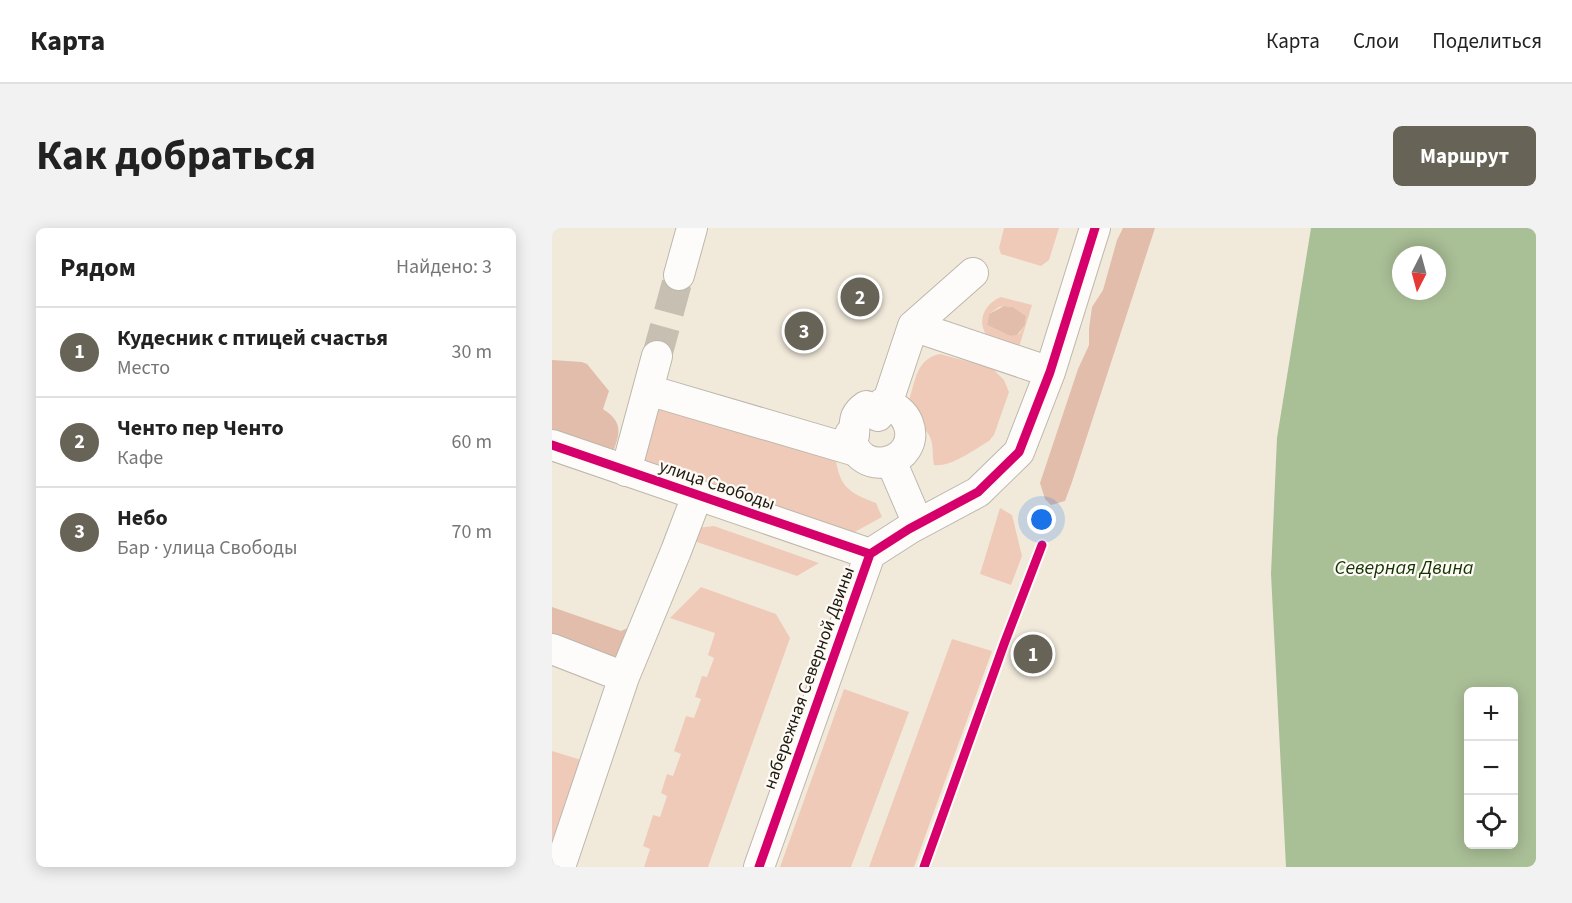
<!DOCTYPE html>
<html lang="ru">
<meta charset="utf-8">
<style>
:root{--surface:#fff;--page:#f2f2f2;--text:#222;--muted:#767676;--line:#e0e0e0;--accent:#686357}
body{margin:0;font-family:"Source Sans 3",sans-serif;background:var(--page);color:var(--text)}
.controls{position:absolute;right:18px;bottom:18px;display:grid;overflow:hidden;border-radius:9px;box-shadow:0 3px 15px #0003}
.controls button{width:54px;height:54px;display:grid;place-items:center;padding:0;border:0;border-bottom:2px solid var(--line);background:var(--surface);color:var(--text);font:30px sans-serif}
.compass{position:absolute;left:840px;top:18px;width:54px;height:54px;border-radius:50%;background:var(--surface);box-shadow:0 3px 15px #0003;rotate:186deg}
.you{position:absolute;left:490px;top:292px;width:21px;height:21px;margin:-15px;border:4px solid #fff;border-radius:50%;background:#1a73e8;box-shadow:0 0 0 9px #1a73e833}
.badge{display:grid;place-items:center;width:39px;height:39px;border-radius:50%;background:var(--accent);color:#fff;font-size:20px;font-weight:700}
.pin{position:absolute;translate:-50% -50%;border:3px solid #fff;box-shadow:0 2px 6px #0006}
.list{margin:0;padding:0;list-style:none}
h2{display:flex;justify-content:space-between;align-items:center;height:78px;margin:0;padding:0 24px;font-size:26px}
h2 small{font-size:20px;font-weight:400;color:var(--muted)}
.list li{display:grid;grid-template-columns:39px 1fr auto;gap:18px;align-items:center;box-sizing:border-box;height:90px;padding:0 24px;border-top:2px solid var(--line)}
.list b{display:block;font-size:22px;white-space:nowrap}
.list p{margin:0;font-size:20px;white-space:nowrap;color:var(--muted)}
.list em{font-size:20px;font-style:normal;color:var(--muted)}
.icon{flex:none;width:33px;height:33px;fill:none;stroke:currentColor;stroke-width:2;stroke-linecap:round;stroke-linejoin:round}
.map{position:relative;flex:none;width:984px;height:639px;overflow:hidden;border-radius:9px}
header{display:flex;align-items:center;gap:36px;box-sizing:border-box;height:84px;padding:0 30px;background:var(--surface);border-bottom:2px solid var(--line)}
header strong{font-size:28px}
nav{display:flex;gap:33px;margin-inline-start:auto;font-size:21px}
.intro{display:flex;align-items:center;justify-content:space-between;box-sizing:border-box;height:144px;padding:0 36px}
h1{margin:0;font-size:42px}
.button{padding:15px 27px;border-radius:9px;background:var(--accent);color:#fff;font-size:21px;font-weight:700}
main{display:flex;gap:36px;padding:0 36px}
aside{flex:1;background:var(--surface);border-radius:9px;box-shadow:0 3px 15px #0003}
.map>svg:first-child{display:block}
.green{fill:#efcab8;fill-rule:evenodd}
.forest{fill:#e2bdab}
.water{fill:#a9bf96;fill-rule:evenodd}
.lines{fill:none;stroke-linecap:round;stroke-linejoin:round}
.minor-tunnel{stroke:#c7c0b2;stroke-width:30;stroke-dasharray:30 15;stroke-linecap:butt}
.minor-casing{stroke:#bdb7ac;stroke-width:32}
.minor{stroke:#fdfcfa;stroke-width:30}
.cycleway-casing{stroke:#fefbf6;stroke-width:13}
.cycleway{stroke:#d6006c;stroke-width:9}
.labels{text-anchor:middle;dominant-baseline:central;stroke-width:4.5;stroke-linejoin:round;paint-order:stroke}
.street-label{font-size:18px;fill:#1e1a10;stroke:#fefbf6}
.water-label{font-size:20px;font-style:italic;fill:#133300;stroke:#fefbf6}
</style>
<header>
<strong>Карта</strong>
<nav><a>Карта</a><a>Слои</a><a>Поделиться</a></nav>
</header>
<div class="intro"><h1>Как добраться</h1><a class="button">Маршрут</a></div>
<main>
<aside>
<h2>Рядом<small>Найдено: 3</small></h2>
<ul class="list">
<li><span class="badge">1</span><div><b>Кудесник с птицей счастья</b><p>Место</p></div><em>30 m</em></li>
<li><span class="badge">2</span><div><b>Ченто пер Ченто</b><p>Кафе</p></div><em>60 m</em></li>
<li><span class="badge">3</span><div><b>Небо</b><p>Бар · улица Свободы</p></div><em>70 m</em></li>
</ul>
</aside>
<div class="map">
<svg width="984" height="639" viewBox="0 0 984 639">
<rect width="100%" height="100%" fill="#f1eadb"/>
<!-- green -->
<path class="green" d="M452,0H507L497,32L489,38L449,26L447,20Z
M449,69L480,77L467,119L435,108C424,93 433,75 449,69ZM454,78L461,79L474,88L473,97L467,106L458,108L435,97L437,86L447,79Z
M388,126L440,140L452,152L457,164L442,207L437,213C423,221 398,240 382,237C380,228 382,219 378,209C375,202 370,200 366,194C362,188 360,178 357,172C364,152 364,131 388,126Z
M111,154L283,226C287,258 295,264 324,275L330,289L299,306L91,238Z
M448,280L460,287L470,328L459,357L428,346Z
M162,298L267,335L245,348L142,313L145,300Z
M149,359L224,386L238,410L156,639H92L98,621L91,618L101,587L108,589L115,568L109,565L115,546L121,548L129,526L122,523L134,488L142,490L149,471L143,469L150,448L155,449L162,430L156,427L163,405L118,390Z
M400,411L440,423L362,639H317Z
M292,461L357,484L299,639H228Z
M0,523L36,534L0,626Z"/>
<!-- forest -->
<path class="forest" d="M571,0H603L520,254L513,273L499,277L493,271L488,255L526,141L537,117V101L540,79L551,62L565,12Z
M452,78L461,79L474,88L473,97L465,107L458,108L435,97L437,86Z
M0,132L30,134L35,136L57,163L51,181C70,193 69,204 61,224L0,205Z
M102,334L108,335L69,429L53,428L0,410V379L69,403L78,399L100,345Z"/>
<!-- water -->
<path class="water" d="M759,0H984V639H734L719,346L725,210ZM849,27H885V63H849ZM916,464H962V616H916Z"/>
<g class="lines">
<!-- minor-tunnel -->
<path class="minor-tunnel" d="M105,128L127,47"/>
<defs>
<path id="minor" d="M127,47L140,0
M361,98L498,144
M96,162L304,223
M331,175C342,178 351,183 356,195C371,234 306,255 298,206L302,207C303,193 301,187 314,178L326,188Z
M335,176L361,98L421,45
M0,217L318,326
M339,233L366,296
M74,243L105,128
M0,421L72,449
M8,639L72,449L124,323L145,268
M207,639L318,326L357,301L426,264L467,224L498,144L543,0"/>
</defs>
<!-- minor casing -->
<use href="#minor" class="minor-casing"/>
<!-- minor -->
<use href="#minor" class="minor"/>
<defs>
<path id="cycleway" d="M0,217L318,326
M207,639L318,326L357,301L426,264L467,224L498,144L543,0
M372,639L452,416L490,317"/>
</defs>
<!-- cycleway casing -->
<use href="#cycleway" class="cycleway-casing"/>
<!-- cycleway -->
<use href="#cycleway" class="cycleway"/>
</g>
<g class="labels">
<!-- street labels -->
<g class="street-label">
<text transform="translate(165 257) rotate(19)">улица Свободы</text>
<text transform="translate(257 450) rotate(-70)">набережная Северной Двины</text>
</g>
<!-- water labels -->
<g class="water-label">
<text x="852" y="340">Северная Двина</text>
</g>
</g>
</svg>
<div class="controls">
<button>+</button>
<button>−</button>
<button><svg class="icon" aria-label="locate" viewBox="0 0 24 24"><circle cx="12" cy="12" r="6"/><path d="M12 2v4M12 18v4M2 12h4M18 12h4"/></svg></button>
</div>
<svg class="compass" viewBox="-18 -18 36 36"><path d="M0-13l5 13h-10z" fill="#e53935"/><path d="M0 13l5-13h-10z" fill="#767676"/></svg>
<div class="you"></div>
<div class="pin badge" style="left:481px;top:426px">1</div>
<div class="pin badge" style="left:308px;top:69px">2</div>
<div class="pin badge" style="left:252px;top:103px">3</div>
</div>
</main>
